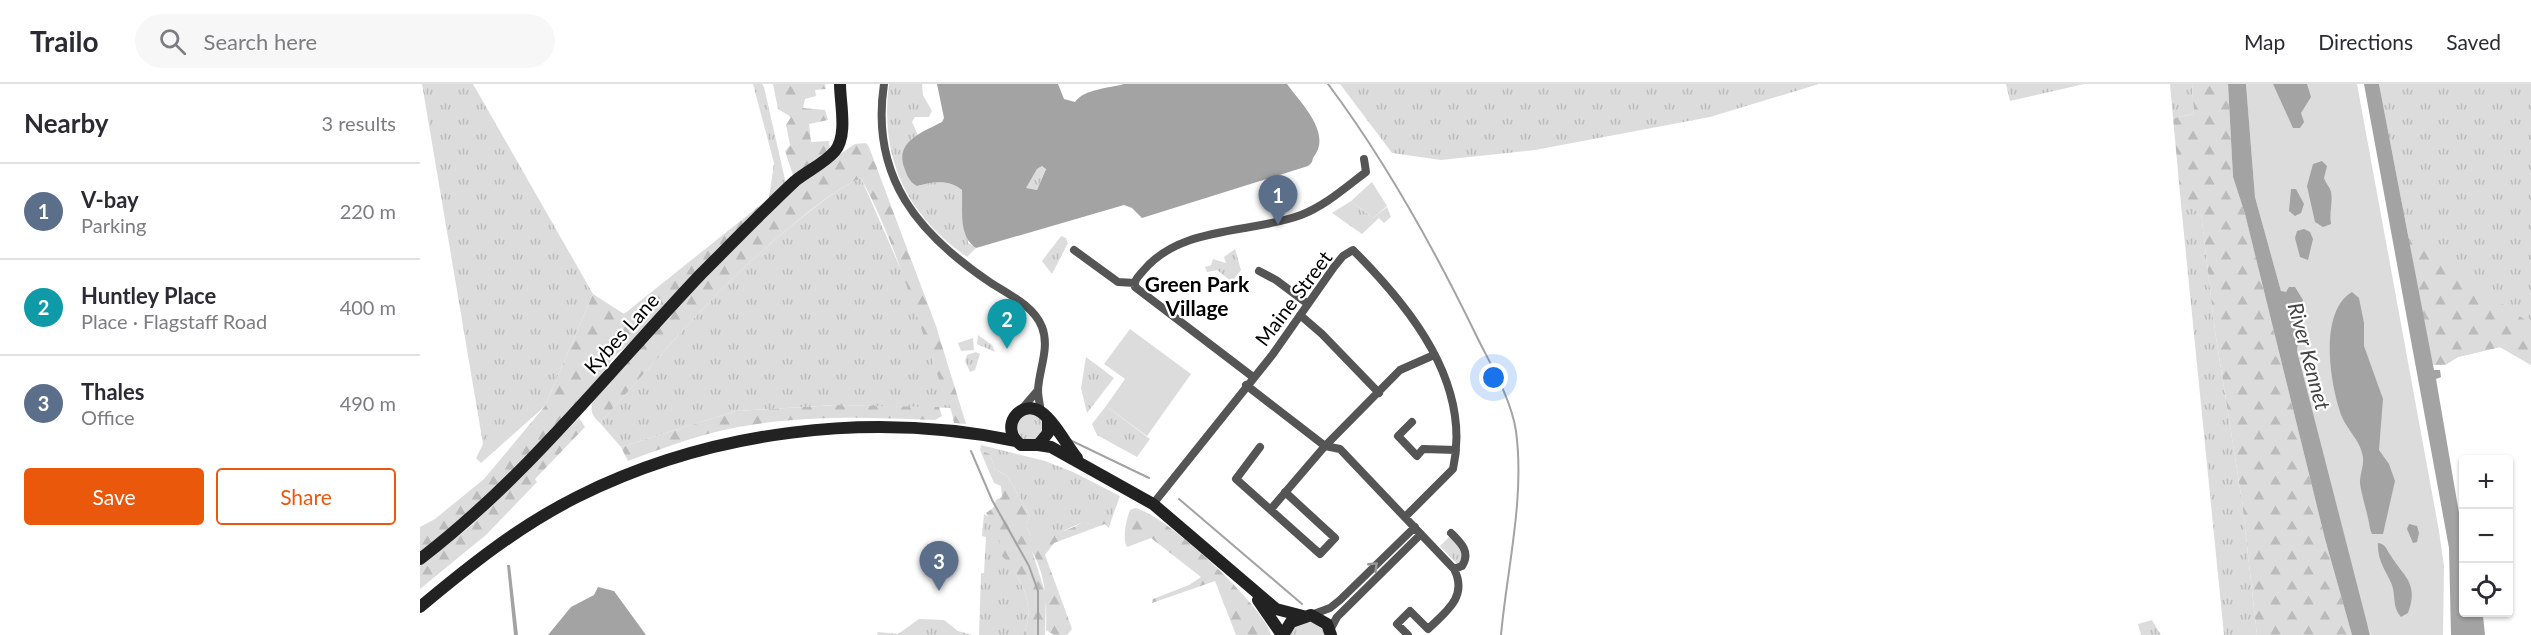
<!DOCTYPE html>
<meta charset="utf-8">
<style>
:root{--surface:#fff;--page:#f7f7f7;--text:#2b2b33;--muted:#7c7c81;--line:#e1e1e2;--accent:#ea580c}
body{margin:0;font-family:Lato,sans-serif;background:var(--page);color:var(--text)}
.controls{position:absolute;right:18px;bottom:18px;display:grid;overflow:hidden;border-radius:6px;box-shadow:0 2px 4px #0004}
.controls button{width:54px;height:54px;display:grid;place-items:center;padding:0;border:0;border-bottom:2px solid var(--line);background:var(--surface);color:var(--text);font:30px sans-serif}
.you{position:absolute;left:1074px;top:294px;width:21px;height:21px;margin:-15px;border:4px solid #fff;border-radius:50%;background:#1a73e8;box-shadow:0 0 0 9px #1a73e833}
.badge{display:grid;place-items:center;width:39px;height:39px;border-radius:50%;background:var(--accent);color:#fff;font-size:20px;font-weight:700}
.pin{position:absolute;translate:-50% -50px;filter:drop-shadow(0 2px 3px #0008)}
.pin::after{content:'';position:absolute;top:32px;width:21px;height:18px;background:inherit;clip-path:polygon(0 0,100% 0,50% 100%)}
.list{margin:0;padding:0;list-style:none}
h2{display:flex;justify-content:space-between;align-items:center;height:78px;margin:0;padding:0 24px;font-size:26px}
h2 small{font-size:20px;font-weight:400;color:var(--muted)}
.list li{display:grid;grid-template-columns:39px 1fr auto;gap:18px;align-items:center;box-sizing:border-box;height:96px;padding:0 24px;border-top:2px solid var(--line)}
.list b{display:block;font-size:22px;white-space:nowrap}
.list p{margin:0;font-size:20px;white-space:nowrap;color:var(--muted)}
.list em{font-size:20px;font-style:normal;color:var(--muted)}
.actions{display:flex;gap:12px;padding:18px 24px}
.actions a{flex:1;padding:14px 0;border:2px solid var(--accent);border-radius:6px;text-align:center;font-size:21px;color:var(--accent)}
.actions .main{background:var(--accent);color:#fff}
.icon{flex:none;width:33px;height:33px;fill:none;stroke:currentColor;stroke-width:2;stroke-linecap:round;stroke-linejoin:round}
.map{position:relative;flex:none;width:2111px;height:551px;overflow:hidden}
header{display:flex;align-items:center;gap:36px;box-sizing:border-box;height:84px;padding:0 30px;background:var(--surface);border-bottom:2px solid var(--line)}
header strong{font-size:28px}
nav{display:flex;gap:33px;margin-inline-start:auto;font-size:21px}
.search{width:420px;height:54px;background:var(--page);display:flex;align-items:center;gap:15px;box-sizing:border-box;padding:0 21px;border-radius:33px;color:var(--muted);font-size:22px}
main{display:flex}
aside{flex:1;background:var(--surface)}
.map>svg:first-child{display:block}
.grass{fill:url(#grass-tufts)}
.forest{fill:url(#forest-firs)}
.park{fill:#dcdcdc}
.water{fill:#a3a3a3;fill-rule:evenodd}
.lines{fill:none;stroke-linecap:round;stroke-linejoin:round}
.stream{stroke:#a3a3a3;stroke-width:2}
.street{stroke:#555;stroke-width:8}
.secondary{stroke:#222;stroke-width:12}
.oneway{stroke:#999}
.labels{text-anchor:middle;dominant-baseline:central;stroke-width:4.5;stroke-linejoin:round;paint-order:stroke}
.street-label{font-size:20px;fill:#000;stroke:#fff}
.neighbourhood-label{font-size:21px;font-weight:bold;fill:#000;stroke:#fff}
.water-label{font-size:21px;font-style:italic;fill:#444;stroke:#fff}
</style>
<header>
<strong>Trailo</strong>
<div class="search"><svg class="icon" aria-label="search" viewBox="0 0 24 24"><circle cx="10" cy="10" r="6"/><path d="M15 15l6 6"/></svg>Search here</div>
<nav><a>Map</a><a>Directions</a><a>Saved</a></nav>
</header>
<main>
<aside>
<h2>Nearby<small>3 results</small></h2>
<ul class="list">
<li><span class="badge" style="background:#5c6f8a">1</span><div><b>V-bay</b><p>Parking</p></div><em>220 m</em></li>
<li><span class="badge" style="background:#0f9aa8">2</span><div><b>Huntley Place</b><p>Place · Flagstaff Road</p></div><em>400 m</em></li>
<li><span class="badge" style="background:#5c6f8a">3</span><div><b>Thales</b><p>Office</p></div><em>490 m</em></li>
</ul>
<div class="actions"><a class="main">Save</a><a>Share</a></div>
</aside>
<div class="map">
<svg width="2111" height="551" viewBox="0 0 2111 551">
<defs>
<pattern id="grass-tufts" width="24" height="20" patternUnits="userSpaceOnUse" patternTransform="scale(1.5)"><rect width="24" height="20" fill="#dcdcdc"/><path d="M3 7l-1-3M5 7V3M7 7l1-3M15 17l-1-3M17 17v-4M19 17l1-3" fill="none" stroke="#bbb"/></pattern>
<pattern id="forest-firs" width="22" height="20" patternUnits="userSpaceOnUse" patternTransform="scale(1.5)"><rect width="22" height="20" fill="#dcdcdc"/><path d="M5 1l3.5 6h-7zM16 11l3.5 6h-7z" fill="#bbb"/></pattern>
</defs>
<rect width="100%" height="100%" fill="#fff"/>
<!-- grass -->
<path class="grass" d="M2,0H53L173,210L125,322L61,379L56,374L63,360Z
M333,0H342L344,3L366,100L349,114L354,79Z
M469,0H502L503,11L512,27L509,33H495L492,38L498,51L491,55L497,102C514,98 528,95 542,106L548,159L556,164L547,173C487,132 459,73 469,0Z
M920,0H1399L1290,33L1115,66L1021,76L972,69Z
M1586,0H1664L1590,17Z
M1750,0H1772L1774,30L1753,34Z
M1959,0H2111V281L2080,263L2038,273L2025,281H2013Z
M622,82L626,84L617,106L605,104L617,85Z
M441,94L492,211L517,289L532,324L416,321L316,327L201,363L180,339C241,271 299,201 370,143C393,125 414,106 441,94Z
M931,117L953,134L967,123L971,133L964,139L959,134L942,150L912,129Z
M1761,120L1781,128L1795,247L1822,417L1837,551H1804Z
M641,152L646,154L648,159L632,190L622,177Z
M815,165L821,186L812,198L797,186L787,188L785,183L791,181L793,175L806,179L804,173Z
M558,251L572,261L575,268L557,260Z
M553,254L554,266L541,267L538,259Z
M556,268L560,270L555,286L550,288L545,277L547,271Z
M666,273L694,294L667,329L661,304Z
M686,322L730,355L717,373L677,351L672,340Z
M608,329L623,334V355L603,357L596,343L599,334Z
M561,361L625,377L653,388L700,412L692,434L667,440L663,438L632,452H611L606,442L610,431L587,392L575,385L570,370L560,366Z
M564,430C575,435 584,453 580,466C597,490 619,520 603,551H559L561,489H564L566,453L562,452Z
M1031,451L1044,466L1039,482L1020,462Z
M499,535L524,536L538,547L552,551H457L458,548L478,550Z
M1732,536L1741,551H1721L1718,540Z
M892,537L903,544L906,551H868L873,542Z"/>
<!-- forest -->
<path class="forest" d="M353,0H405L406,5L395,6L396,12L385,15L383,24L405,26L408,36L389,40L391,58L409,57L411,76L435,60L446,59L449,63L516,242L546,340L534,339C531,320 522,305 516,287C493,223 474,155 441,94C414,106 392,125 370,143C299,201 241,271 180,339C170,331 170,324 174,312L219,251L194,273L167,311L50,432L0,471V443L15,435L64,395L125,322L173,210L204,230L374,94L365,67L370,61L366,41L371,33L358,25Z
M1772,0H1808L1813,93L1825,130L1905,455L1932,551H1837L1822,417L1795,247L1781,129L1761,120L1753,34L1774,30Z
M1987,153L2111,240V281L2080,263L2038,273L2025,281H2013Z
M416,321L519,323L522,332L515,336C450,333 382,331 318,343C280,350 243,364 208,377L201,363L316,327Z
M159,334L165,343L115,395L117,398L67,450L0,505V482L52,441Z
M560,366L570,370L575,385L587,392L610,431L606,442L611,452C629,451 647,449 664,437L667,440L690,432L692,434L689,444L685,440L634,459L625,471L651,542L652,545L647,551H634L626,546C627,517 626,492 612,467L626,511L625,551H603C618,522 599,489 580,470L579,450L566,429L573,424L576,416L582,413L581,402L574,399Z
M715,424C744,429 845,523 851,551H816L795,497L732,519L733,515L769,501L781,493L731,454L707,463C702,454 706,436 710,426Z"/>
<!-- park -->
<path class="park" d="M1826,0H1937L2019,447L2024,482L2023,551H1951L1944,533L1877,267L1883,216L1861,207L1835,113Z
M952,98L967,122L953,134L931,117Z
M710,245L771,290L727,352L686,322L705,295L684,280Z"/>
<!-- water -->
<path class="water" d="M517,0H638L644,15L655,18C664,5 690,4 704,0H867C880,18 911,48 895,71C891,76 894,78 888,82L722,134L712,124L704,121L556,164C538,152 543,126 542,106C528,95 514,98 497,102C489,98 487,91 484,83C475,57 503,48 522,38L524,34ZM622,82L626,85L617,106L606,104L617,85Z
M1808,0H1826L1835,113L1861,207L1866,208L1869,203H1875L1883,216L1877,267L1950,551H1932L1905,455L1825,130L1813,93Z
M1853,0H1887L1891,13L1881,29L1884,38L1880,44H1873Z
M1944,0H1959L2013,281L2014,286H2020L2021,293L2016,295L2043,452L2044,528L2058,529L2063,532L2065,551H2031L2029,464Z
M1902,77L1907,82L1904,94C1906,100 1910,103 1911,108C1913,118 1909,129 1911,140L1903,143L1895,138L1887,102L1893,80Z
M1871,105H1876L1884,120L1881,129L1875,132L1869,127Z
M1884,145L1890,148L1893,155L1888,176L1880,173L1875,154L1877,147Z
M1932,208L1939,214L1944,239V262L1963,315L1959,366L1969,380L1975,397L1963,450H1952L1950,445C1949,433 1939,404 1940,396C1941,386 1945,379 1942,369C1939,356 1927,345 1922,333C1910,302 1898,228 1932,208Z
M1989,440L1997,442L1999,449L1997,458L1993,459L1987,445Z
M1958,459C1966,460 1966,465 1971,472C1984,493 1999,499 1988,529L1981,533C1972,523 1976,513 1972,501C1966,486 1957,477 1958,459Z
M87,481H90L98,551H94Z
M178,503L194,507L226,551H128L151,523L174,511Z"/>
<g class="lines">
<!-- stream -->
<path class="stream" d="M908,0C967,79 1015,166 1058,255C1072,283 1091,315 1096,347C1105,415 1087,484 1081,551
M650,356L729,394
M551,367L572,416L609,482L618,507V551
M759,415L882,520"/>
<!-- street -->
<path class="street" d="M464,0C450,93 498,150 571,199C588,210 614,222 622,243C630,264 619,285 618,306C618,313 620,321 621,328
M654,166L698,198L715,199
M839,187L856,196L888,220
M880,231L902,250L959,309
M833,293L715,203C714,196 718,193 723,187C761,141 830,150 881,131C905,122 926,103 946,88L944,75
M826,301L905,362L920,365L1034,485C1048,512 1027,527 1008,545L990,527L977,540L988,551
M601,326L618,306
M992,338L978,352L997,372L1003,365L1036,366
M840,363L816,395L900,470L915,454L865,408
M733,420L853,270L914,183L923,172L933,166C990,223 1052,299 1033,385L985,433
M851,425L905,362L980,286L1014,271
M1031,449C1041,459 1051,468 1042,482L1034,485
M891,531L910,524L920,516L995,443
M910,546L917,533L1001,450"/>
<!-- secondary -->
<path class="secondary" d="M628,337V349L618,361H601C578,344 600,314 621,328C635,338 646,360 657,374
M618,361L631,363L733,420L856,525L883,532
M0,475C107,393 189,287 281,190C312,159 343,127 375,97C387,87 405,79 415,67C428,51 420,19 420,0
M838,516L862,551
M0,523C49,482 99,442 157,413C291,346 450,327 596,357
M863,551L871,538L891,531L907,540L911,551"/>
</g>
<!-- one-way arrows -->
<defs><path id="oneway-chevron" d="M-2-3.5L2.5 0L-2 3.5" fill="none" stroke-width="1.6" stroke-linecap="round" stroke-linejoin="round" transform="scale(1.5)"/></defs>
<use class="oneway" href="#oneway-chevron" transform="translate(954 482) rotate(-44)"/>
<g class="labels">
<!-- street labels -->
<g class="street-label">
<text transform="translate(873 214) rotate(-53)">Maine Street</text>
<text transform="translate(201 249) rotate(-48)">Kybes Lane</text>
</g>
<!-- neighbourhood labels -->
<g class="neighbourhood-label">
<text x="777" y="199">Green Park<tspan x="777" dy="24">Village</tspan></text>
</g>
<!-- water labels -->
<g class="water-label">
<text transform="translate(1890 272) rotate(75)">River Kennet</text>
</g>
</g>
</svg>
<div class="controls">
<button>+</button>
<button>−</button>
<button><svg class="icon" aria-label="locate" viewBox="0 0 24 24"><circle cx="12" cy="12" r="6"/><path d="M12 2v4M12 18v4M2 12h4M18 12h4"/></svg></button>
</div>
<div class="you"></div>
<div class="pin badge" style="left:858px;top:141px;background:#5c6f8a">1</div>
<div class="pin badge" style="left:587px;top:265px;background:#0f9aa8">2</div>
<div class="pin badge" style="left:519px;top:507px;background:#5c6f8a">3</div>
</div>
</main>
